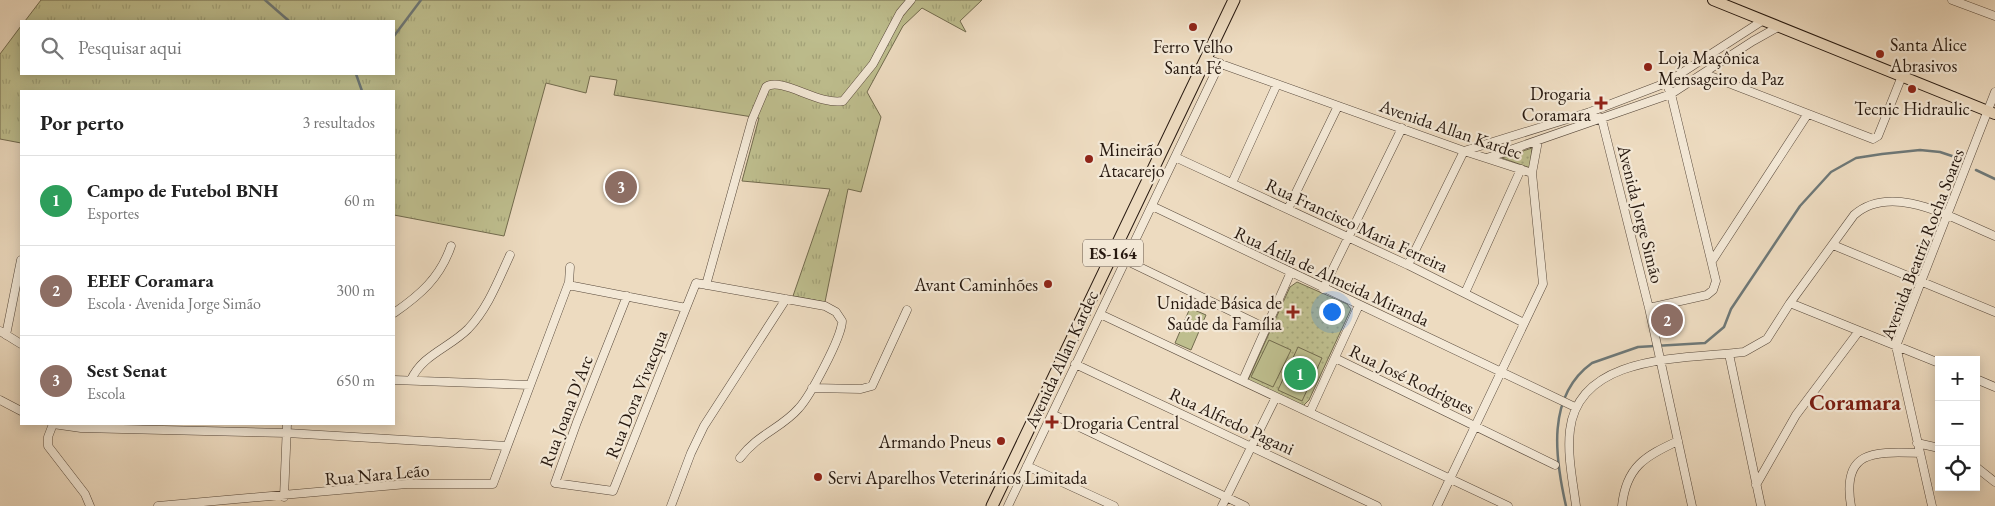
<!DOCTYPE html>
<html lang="pt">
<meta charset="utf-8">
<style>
:root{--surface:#fff;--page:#f6f6f6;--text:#222;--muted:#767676;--line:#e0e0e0;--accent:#b45309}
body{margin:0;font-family:"EB Garamond",serif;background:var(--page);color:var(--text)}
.controls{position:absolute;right:15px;bottom:15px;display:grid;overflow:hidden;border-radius:0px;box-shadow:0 2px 12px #0003}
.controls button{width:45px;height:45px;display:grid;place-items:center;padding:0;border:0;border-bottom:1px solid var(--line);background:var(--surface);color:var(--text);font:25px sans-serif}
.you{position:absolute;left:1331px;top:311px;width:18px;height:18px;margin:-12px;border:4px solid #fff;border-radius:50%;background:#1a73e8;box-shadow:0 0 0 8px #1a73e833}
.badge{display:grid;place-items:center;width:32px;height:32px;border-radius:50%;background:var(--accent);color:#fff;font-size:16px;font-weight:700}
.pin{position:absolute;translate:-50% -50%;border:2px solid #fff;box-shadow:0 1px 5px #0006}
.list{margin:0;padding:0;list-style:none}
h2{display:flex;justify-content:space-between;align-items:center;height:65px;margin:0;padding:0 20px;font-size:21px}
h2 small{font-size:16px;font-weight:400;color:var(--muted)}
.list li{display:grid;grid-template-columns:32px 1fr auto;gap:15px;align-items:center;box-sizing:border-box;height:90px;padding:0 20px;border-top:1px solid var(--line)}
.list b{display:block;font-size:19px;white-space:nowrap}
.list p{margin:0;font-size:16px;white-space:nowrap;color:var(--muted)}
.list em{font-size:16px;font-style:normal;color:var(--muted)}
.icon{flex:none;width:28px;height:28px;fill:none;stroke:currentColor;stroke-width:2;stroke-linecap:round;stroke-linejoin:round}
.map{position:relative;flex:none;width:1995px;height:506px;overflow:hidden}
.search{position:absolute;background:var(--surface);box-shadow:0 2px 12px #0003;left:20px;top:20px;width:375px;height:55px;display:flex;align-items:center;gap:12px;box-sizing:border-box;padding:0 18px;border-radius:0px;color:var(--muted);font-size:19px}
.panel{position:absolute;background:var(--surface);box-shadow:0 2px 12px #0003;left:20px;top:90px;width:375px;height:335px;border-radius:0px}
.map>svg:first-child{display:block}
.grass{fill:url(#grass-tufts);stroke:#726b4e}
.park{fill:url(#park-dots);stroke:#726b4e}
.pitch{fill:#bebe8e;stroke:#726b4e}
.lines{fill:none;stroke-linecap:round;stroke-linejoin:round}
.stream{stroke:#6e7877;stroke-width:2.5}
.minor-casing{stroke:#58493b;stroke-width:9}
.major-casing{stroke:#26180f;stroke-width:12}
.highway-casing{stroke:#26180f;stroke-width:13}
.minor{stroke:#f3e8d6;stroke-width:8}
.major{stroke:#eddbc0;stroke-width:10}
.highway{stroke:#eddbc0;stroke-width:11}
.poi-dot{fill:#8f2418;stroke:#f3e8d6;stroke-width:2}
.labels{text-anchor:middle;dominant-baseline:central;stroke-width:4.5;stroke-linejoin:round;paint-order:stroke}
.shield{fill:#f3e8d6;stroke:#64564b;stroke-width:1}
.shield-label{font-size:16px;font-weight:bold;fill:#26180f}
.poi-label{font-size:18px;fill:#26180f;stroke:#f3e8d6;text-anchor:start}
.street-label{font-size:18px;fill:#26180f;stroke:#f3e8d6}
.district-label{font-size:22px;font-weight:bold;fill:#7a1f14;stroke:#f3e8d6}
</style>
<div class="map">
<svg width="1995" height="506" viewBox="0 0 1995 506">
<defs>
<pattern id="grass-tufts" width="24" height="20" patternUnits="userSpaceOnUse" patternTransform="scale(1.25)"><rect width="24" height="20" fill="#bebe8e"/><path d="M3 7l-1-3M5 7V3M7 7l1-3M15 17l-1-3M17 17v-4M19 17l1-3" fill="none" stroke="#a3a379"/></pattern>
<pattern id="park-dots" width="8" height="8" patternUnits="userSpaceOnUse" patternTransform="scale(1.25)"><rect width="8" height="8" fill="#bebe8e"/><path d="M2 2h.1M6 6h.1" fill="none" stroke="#a3a379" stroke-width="1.8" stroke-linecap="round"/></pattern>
</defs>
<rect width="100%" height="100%" fill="#eddbc0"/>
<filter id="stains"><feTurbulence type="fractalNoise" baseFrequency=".004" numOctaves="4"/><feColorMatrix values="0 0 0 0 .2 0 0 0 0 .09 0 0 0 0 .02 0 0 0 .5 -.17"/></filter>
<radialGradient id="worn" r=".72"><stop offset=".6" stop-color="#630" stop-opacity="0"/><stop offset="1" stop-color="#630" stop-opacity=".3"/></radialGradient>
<!-- grass -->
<path class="grass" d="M41,0H982L960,21L966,32L922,8L903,26L867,92L881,117L861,192L848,189L825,302L793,296L830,189L742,181L759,118L614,95L617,80L590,76L586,93L546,83L504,236L394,215V91H21V143L0,139V54L21,26V74H394V21H25Z"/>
<!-- park -->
<path class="park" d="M1532,148L1530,168L1502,158Z
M1297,282L1347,304L1351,309L1309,400L1303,406L1248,380L1290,287Z"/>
<!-- pitch -->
<path class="pitch" d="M1190,308L1206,315L1191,350L1175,343Z
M1269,340L1291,350L1273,387L1251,377Z
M1298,347L1322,358L1302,401L1278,390Z"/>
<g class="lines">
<!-- stream -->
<path class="stream" d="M265,0L289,21
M394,36L421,0
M356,74L362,91
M1976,170L1995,179
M1566,506C1555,458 1546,396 1592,363L1638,347L1705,343L1724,327L1731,309L1800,206L1831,172L1856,158L1882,154L1920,150L1940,152L1961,159"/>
<defs>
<path id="minor" d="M1952,0L1995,16
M1207,59L1464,151L1532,173L1543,284L1437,506
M1705,74L1873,139L1878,136L1902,76
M1590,112L1602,120L1649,308L1692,506
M1175,157L1408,265L1524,323
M1487,158L1671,94L1753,41L1778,27
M1532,173L1538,141
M1232,183L1277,84
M1152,206L1575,407
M1288,209L1338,106
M1833,245L1995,312
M1110,260H1125L1266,328
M1712,261L1807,115
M1408,265L1464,151L1590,112L1666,83L1762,21
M568,285L686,308
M706,285L752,120L766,87C781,76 819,106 843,101L873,64L900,13L911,0
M1323,289L1402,128
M1465,293L1521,169
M627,296L577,422L555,483L613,491L696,283L825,306L836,312L842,321C842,337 810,396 799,408C782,428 758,434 740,458
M1790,303L1939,363
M1649,308L1707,295L1713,290L1716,281L1671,94L1666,83
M394,313C420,295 440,278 451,246
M1100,314L1508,506
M0,331L21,344
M6,335L21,260
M1729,354L1761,506
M1335,358L1555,465
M1075,364L1377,506
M1976,379L1995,387
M394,380L530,385
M411,380C422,355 449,348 468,329C488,308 498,281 510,255
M1243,380L1290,274
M812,388L861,389L872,386L907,310
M0,400L21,411
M1310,412L1359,305
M1052,414L1245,506
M53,424L81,428L287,433L507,446
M53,424L48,437V446L85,494L90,506
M1917,443L1939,448
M1027,466L1114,506
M1976,467L1995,482
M1756,485L1796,415L1859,331
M284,497L287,424
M158,506L407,484H493L569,282L570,267
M671,506L691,453L704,426L786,299
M1008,506L1220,63
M1222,506L1276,397
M1576,506C1573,482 1567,455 1570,430C1579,353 1686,359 1744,352L1767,339L1790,303L1854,215C1893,181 1955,220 1995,236
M1622,506C1626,467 1645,456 1678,441
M1851,506C1841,448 1877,452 1920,453
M1932,506L1896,346L1995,92"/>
<path id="major" d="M1713,0L1995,114"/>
<path id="highway" d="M992,506L1234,0"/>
</defs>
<!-- minor casing -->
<use href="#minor" class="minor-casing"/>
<!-- major casing -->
<use href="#major" class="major-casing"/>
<!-- highway casing -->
<use href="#highway" class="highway-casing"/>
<!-- minor -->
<use href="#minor" class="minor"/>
<!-- major -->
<use href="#major" class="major"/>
<!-- highway -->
<use href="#highway" class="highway"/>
</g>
<!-- markers -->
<g class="poi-dot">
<circle cx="1193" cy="27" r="5"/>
<circle cx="1880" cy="54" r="5"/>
<circle cx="1648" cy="67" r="5"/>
<circle cx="1912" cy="89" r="5"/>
<path d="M1598.5 95.5h5v5h5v5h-5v5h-5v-5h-5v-5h5z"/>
<circle cx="1089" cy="159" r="5"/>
<circle cx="1048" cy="284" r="5"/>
<path d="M1290.5 304.5h5v5h5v5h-5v5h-5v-5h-5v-5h5z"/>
<path d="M1049.5 414.5h5v5h5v5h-5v5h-5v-5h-5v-5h5z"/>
<circle cx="1001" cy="441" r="5"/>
<circle cx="818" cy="477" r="5"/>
</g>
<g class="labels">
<!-- shield labels -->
<rect class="shield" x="1083" y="239.5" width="60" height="27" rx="4"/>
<g class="shield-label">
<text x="1113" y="253">ES-164</text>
</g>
<!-- poi labels -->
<g class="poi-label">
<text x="1890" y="44">Santa Alice<tspan x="1890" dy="21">Abrasivos</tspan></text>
<text x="1193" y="46" text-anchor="middle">Ferro Velho<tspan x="1193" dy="21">Santa Fé</tspan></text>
<text x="1658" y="57">Loja Maçônica<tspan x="1658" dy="21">Mensageiro da Paz</tspan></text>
<text x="1591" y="93" text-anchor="end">Drogaria<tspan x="1591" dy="21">Coramara</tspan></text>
<text x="1912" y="108" text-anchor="middle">Tecnic Hidraulic</text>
<text x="1099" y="149">Mineirão<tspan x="1099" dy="21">Atacarejo</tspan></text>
<text x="1038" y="284" text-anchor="end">Avant Caminhões</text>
<text x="1282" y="302" text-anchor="end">Unidade Básica de<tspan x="1282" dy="21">Saúde da Família</tspan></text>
<text x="1062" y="422">Drogaria Central</text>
<text x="991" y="441" text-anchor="end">Armando Pneus</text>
<text x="828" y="477">Servi Aparelhos Veterinários Limitada</text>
</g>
<!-- street labels -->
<g class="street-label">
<text transform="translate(1451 129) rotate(19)">Avenida Allan Kardec</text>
<text transform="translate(1641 214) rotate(76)">Avenida Jorge Simão</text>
<text transform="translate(1357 225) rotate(25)">Rua Francisco Maria Ferreira</text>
<text transform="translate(1922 244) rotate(-69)">Avenida Beatriz Rocha Soares</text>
<text transform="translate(1332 276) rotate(25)">Rua Átila de Almeida Miranda</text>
<text transform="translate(1061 359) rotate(-65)">Avenida Allan Kardec</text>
<text transform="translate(1412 379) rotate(26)">Rua José Rodrigues</text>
<text transform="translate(636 394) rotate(-68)">Rua Dora Vivacqua</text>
<text transform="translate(566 411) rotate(-69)">Rua Joana D'Arc</text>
<text transform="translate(1232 421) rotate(25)">Rua Alfredo Pagani</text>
<text transform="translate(377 474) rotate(-5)">Rua Nara Leão</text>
</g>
<!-- district labels -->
<g class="district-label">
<text x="1855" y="402">Coramara</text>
</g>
</g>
<rect width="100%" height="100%" filter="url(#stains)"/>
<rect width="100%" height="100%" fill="url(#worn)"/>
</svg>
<div class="controls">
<button>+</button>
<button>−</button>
<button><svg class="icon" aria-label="locate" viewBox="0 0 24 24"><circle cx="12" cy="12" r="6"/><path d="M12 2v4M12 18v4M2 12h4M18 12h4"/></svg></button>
</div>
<div class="you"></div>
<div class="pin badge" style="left:1300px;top:374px;background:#2e9e5b">1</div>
<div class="pin badge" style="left:1667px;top:320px;background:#8d6e63">2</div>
<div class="pin badge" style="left:621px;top:187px;background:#8d6e63">3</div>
<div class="search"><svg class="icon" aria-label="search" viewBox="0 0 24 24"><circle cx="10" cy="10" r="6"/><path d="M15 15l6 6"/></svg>Pesquisar aqui</div>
<section class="panel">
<h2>Por perto<small>3 resultados</small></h2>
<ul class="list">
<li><span class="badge" style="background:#2e9e5b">1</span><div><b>Campo de Futebol BNH</b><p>Esportes</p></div><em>60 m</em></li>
<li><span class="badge" style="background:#8d6e63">2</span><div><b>EEEF Coramara</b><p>Escola · Avenida Jorge Simão</p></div><em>300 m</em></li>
<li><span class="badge" style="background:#8d6e63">3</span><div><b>Sest Senat</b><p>Escola</p></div><em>650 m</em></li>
</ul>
</section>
</div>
